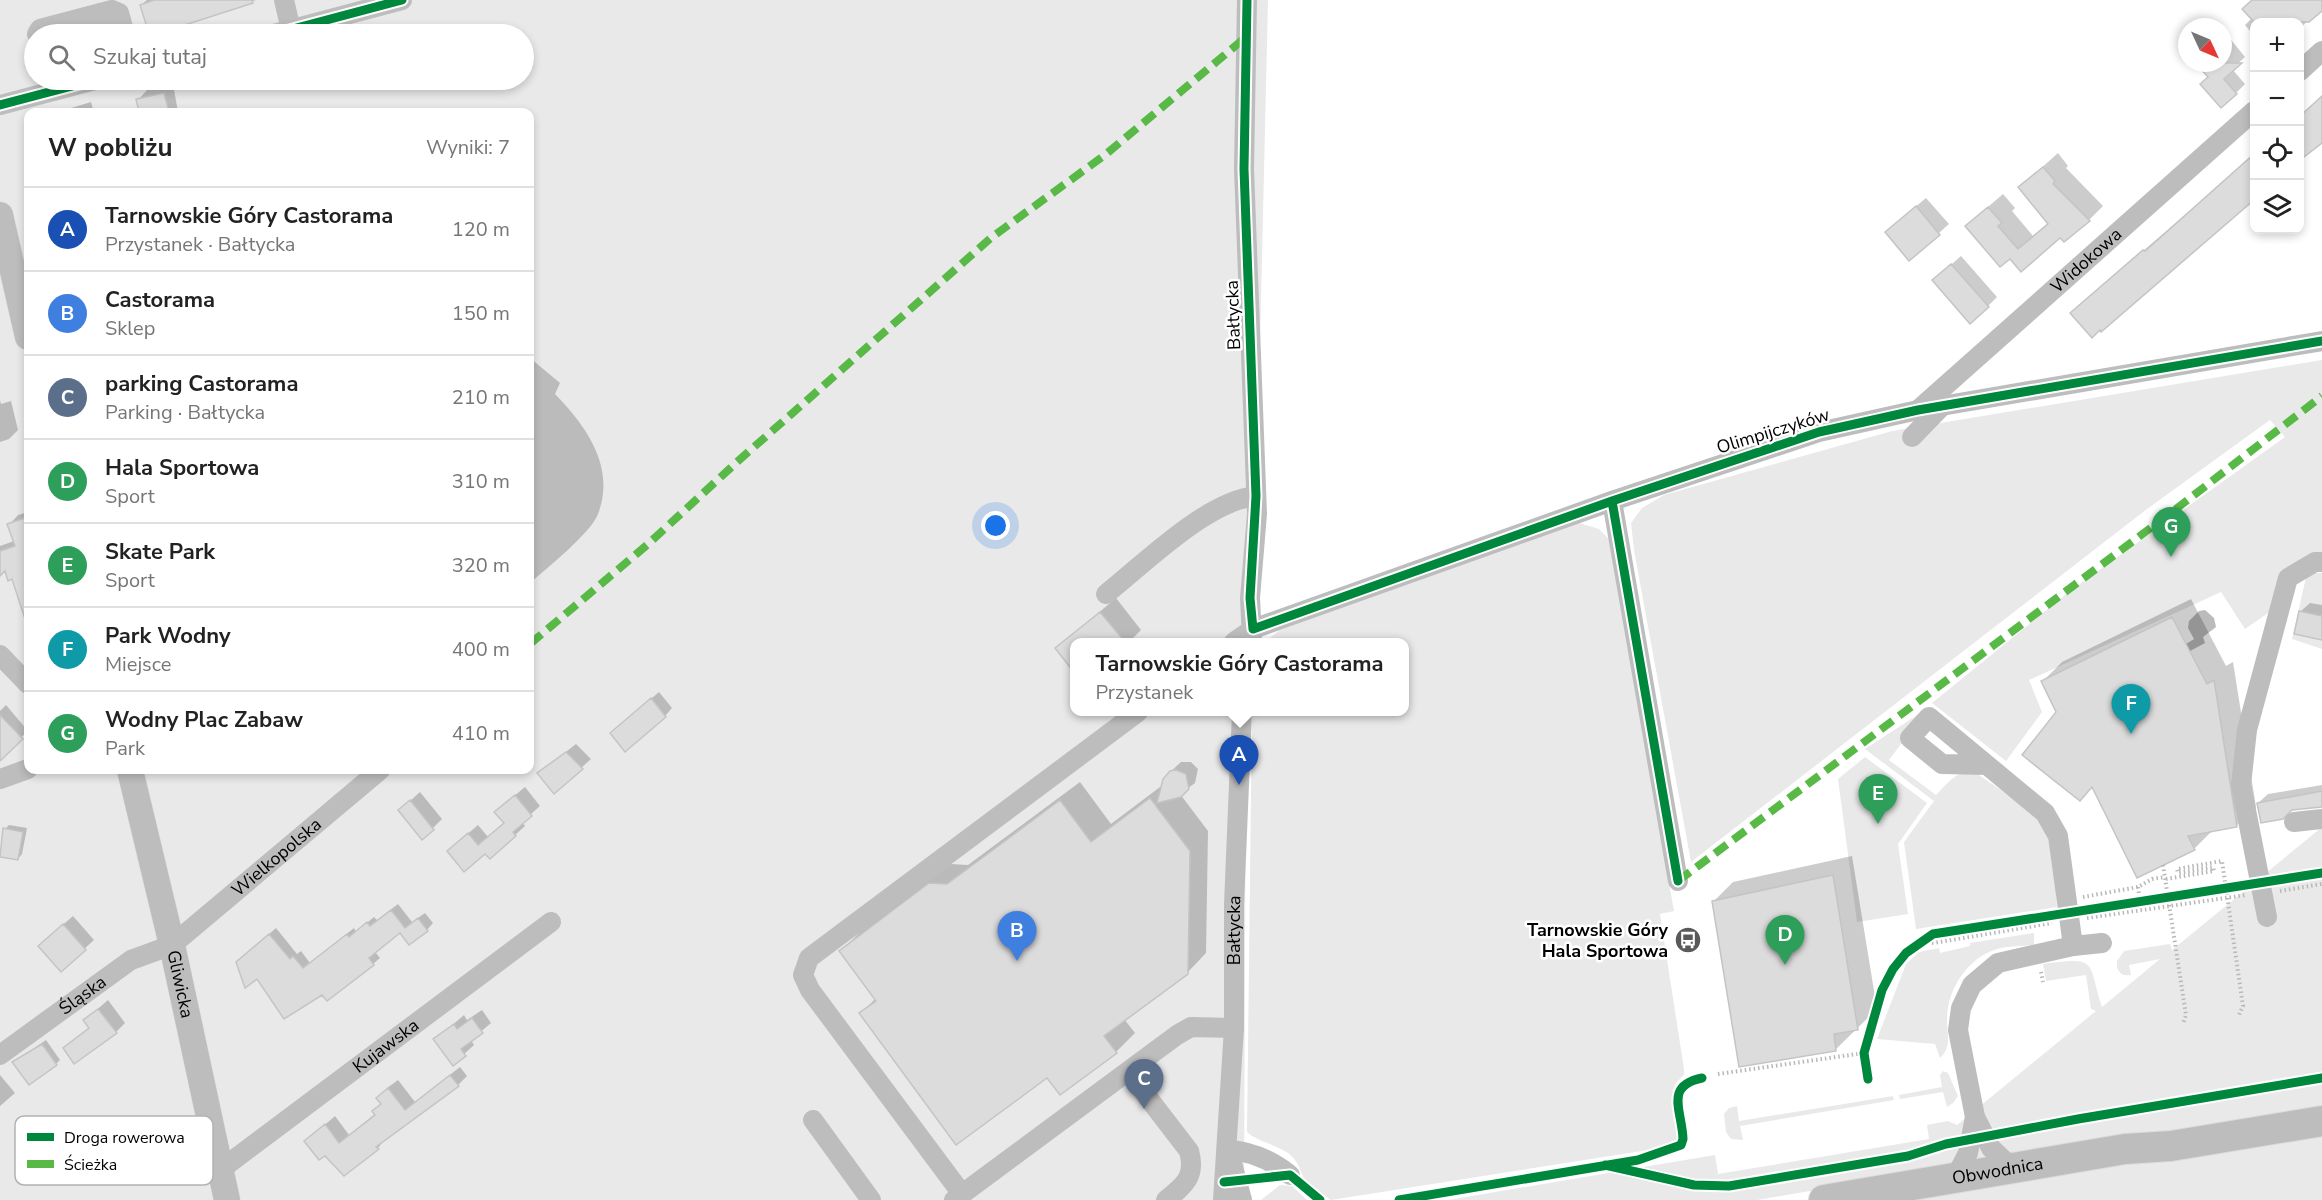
<!DOCTYPE html>
<html lang="pl">
<meta charset="utf-8">
<style>
:root{--surface:#fff;--page:#f2f2f2;--text:#222;--muted:#767676;--line:#e0e0e0;--accent:#db2777}
body{margin:0;font-family:"Nunito Sans",sans-serif;background:var(--page);color:var(--text)}
.controls{position:absolute;right:18px;top:18px;display:grid;overflow:hidden;border-radius:12px;box-shadow:0 3px 9px #0003}
.controls button{width:54px;height:54px;display:grid;place-items:center;padding:0;border:0;border-bottom:2px solid var(--line);background:var(--surface);color:var(--text);font:30px sans-serif}
.compass{position:absolute;left:2178px;top:18px;width:54px;height:54px;border-radius:50%;background:var(--surface);box-shadow:0 3px 9px #0003;rotate:134deg}
.you{position:absolute;left:996px;top:526px;width:21px;height:21px;margin:-15px;border:4px solid #fff;border-radius:50%;background:#1a73e8;box-shadow:0 0 0 9px #1a73e833}
.badge{display:grid;place-items:center;width:39px;height:39px;border-radius:50%;background:var(--accent);color:#fff;font-size:20px;font-weight:700}
.pin{position:absolute;translate:-50% -50px;filter:drop-shadow(0 2px 3px #0008)}
.pin::after{content:'';position:absolute;top:32px;width:21px;height:18px;background:inherit;clip-path:polygon(0 0,100% 0,50% 100%)}
.popup{position:absolute;left:1070px;top:638px;width:339px;height:78px;box-sizing:border-box;display:grid;place-content:center;border-radius:12px;background:var(--surface);filter:drop-shadow(0 2px 4px #0005);font-size:20px;white-space:nowrap;color:var(--muted)}
.popup b{font-size:22px;color:var(--text)}
.popup::after{content:'';position:absolute;left:50%;top:100%;margin-left:-12px;border:12px solid transparent;border-top-color:var(--surface)}
.list{margin:0;padding:0;list-style:none}
h2{display:flex;justify-content:space-between;align-items:center;height:78px;margin:0;padding:0 24px;font-size:26px}
h2 small{font-size:20px;font-weight:400;color:var(--muted)}
.list li{display:grid;grid-template-columns:39px 1fr auto;gap:18px;align-items:center;box-sizing:border-box;height:84px;padding:0 24px;border-top:2px solid var(--line)}
.list b{display:block;font-size:22px;white-space:nowrap}
.list p{margin:0;font-size:20px;white-space:nowrap;color:var(--muted)}
.list em{font-size:20px;font-style:normal;color:var(--muted)}
.icon{flex:none;width:33px;height:33px;fill:none;stroke:currentColor;stroke-width:2;stroke-linecap:round;stroke-linejoin:round}
.map{position:relative;flex:none;width:2322px;height:1200px;overflow:hidden}
.search{position:absolute;background:var(--surface);box-shadow:0 3px 9px #0003;left:24px;top:24px;width:510px;height:66px;display:flex;align-items:center;gap:15px;box-sizing:border-box;padding:0 21px;border-radius:33px;color:var(--muted);font-size:22px}
.panel{position:absolute;background:var(--surface);box-shadow:0 3px 9px #0003;left:24px;top:108px;width:510px;height:666px;border-radius:12px}
.map>svg:first-child{display:block}
.green{fill:#e9e9e9;fill-rule:evenodd}
.water{fill:#bbb}
.shadow{fill:#0003}
.building{fill:#dcdcdc;stroke:#c4c4c4;stroke-width:1.5}
.lines{fill:none;stroke-linecap:round;stroke-linejoin:round}
.major-casing{stroke:#dbdbdb;stroke-width:27}
.highway-casing{stroke:#dbdbdb;stroke-width:32}
.path{stroke:#b8b8b8;stroke-width:4;stroke-dasharray:1.5 3;stroke-linecap:butt}
.minor{stroke:#bdbdbd;stroke-width:20}
.major{stroke:#bdbdbd;stroke-width:26}
.highway{stroke:#bdbdbd;stroke-width:30}
.quiet{stroke:#58b947;stroke-width:8;stroke-dasharray:15 8;stroke-linecap:butt}
.cycleway-casing{stroke:#fff;stroke-width:13}
.cycleway{stroke:#00873e;stroke-width:9}
.labels{text-anchor:middle;dominant-baseline:central;stroke-width:5;stroke-linejoin:round;paint-order:stroke}
.street-label{font-size:18px;fill:#000;stroke:#fff}
.poi-label{font-size:18px;font-weight:bold;fill:#000;stroke:#fff;text-anchor:end}
.key{fill:#fff;stroke:#b2b2b2;stroke-width:1.5}
.key-label{font-size:16px;fill:#000}
</style>
<div class="map">
<svg width="2322" height="1200" viewBox="0 0 2322 1200">
<rect width="100%" height="100%" fill="#fff"/>
<!-- green -->
<path class="green" d="M0,0H1268L1257,471L1248,642H1074V712H1246L1244,1200H0ZM34,34H524V80H34ZM28,112H530V770H28Z
M2322,360V553L2271,611L2245,629L2221,592L2029,680L2042,712L2006,761L1932,703L2070,591L2285,437L2270,420L2147,509L1691,862L1634,550L1631,523L1642,508L1664,495L1892,431Z
M1576,522L1599,529L1609,539L1674,911L1660,914L1684,1069V1075C1660,1094 1680,1118 1677,1143L1674,1146L1331,1200C1324,1195 1313,1190 1308,1184C1300,1175 1302,1164 1288,1153C1275,1144 1258,1142 1247,1132L1252,712H1404V642H1265L1280,630Z
M2307,573H2322V649L2292,639Z
M1928,708L1889,760L1936,795C1949,782 1956,770 1976,773C1995,787 2035,809 2045,829C2057,852 2055,883 2057,907L1916,929L1904,842L1934,801L1865,749Z
M1865,757L1927,803L1898,844L1908,914L1857,922L1838,779Z
M2322,827V1200H1813L1856,1183L1757,1200H1448L1715,1155L1718,1174L1929,1139L1927,1125L1948,1121L1957,1125L2096,1011L2091,1009L2086,975L2046,981L2043,964C2100,956 2087,962 2102,1007L2160,959L2129,965L2131,975C2123,976 2121,975 2117,968V961L2124,951L2170,944L2172,950Z
M2045,919V921L1933,939V936Z
M2034,933V945C2022,946 2008,946 1997,949C1967,958 1947,990 1947,1020C1947,1035 1952,1047 1940,1058L1935,1044L1877,1039L1906,964L1919,952L1939,948L1940,953L1970,946V943Z
M1943,1071L1948,1073L1958,1096L1953,1103L1947,1107L1943,1092L1900,1099L1899,1095L1942,1087L1940,1075Z
M1893,1096L1894,1100L1740,1126L1743,1140L1731,1139L1726,1132L1724,1114L1729,1108L1737,1106L1739,1121Z
M1280,1185L1292,1186L1307,1200H1261Z"/>
<!-- water -->
<path class="water" d="M530,358L560,383L555,394C586,426 616,467 598,514C592,532 545,570 530,583Z
M2205,610L2214,618L2216,627L2203,637L2205,643L2190,651L2186,644L2194,639L2188,628L2189,621L2199,611Z"/>
<!-- shadow -->
<path class="shadow" d="M147,0H256L152,34L141,5Z
M2253,0H2322V8L2300,28V22H2254V36L2245,25L2252,18Z
M82,28L85,34H58Z
M2228,36L2245,57L2232,69L2245,84L2236,93L2209,77L2197,63H2223V40Z
M173,84L178,112H140L138,100L147,90Z
M2322,98V137L2300,156V117Z
M91,102L94,112H58Z
M2058,153L2068,166L2066,168L2103,206L2089,220L2061,236L2021,270L1982,212L2003,194L2015,208L2012,211L2033,236L2049,222L2020,187Z
M2254,156V195L2092,336L2081,304Z
M1926,198L1949,224L1910,259L1896,223Z
M1961,256L1997,297L1988,306L1944,271Z
M0,400L1,404L11,401L18,430L9,439L0,442Z
M28,512V615L25,616L13,577L6,568L0,574V546L14,541L9,525L18,515Z
M1116,598L1141,630L1129,642H1074V670L1057,648Z
M2191,599L2226,666L2233,662L2256,807L2236,826L2213,830L2194,849L2093,786L2080,799L2057,712L2042,682L2062,662Z
M2310,603L2322,605V639L2300,612Z
M659,692L672,708L665,716L619,726Z
M6,705L28,731L0,757V711Z
M576,744L591,759L554,792L539,773Z
M1181,762H1191L1198,769L1195,783L1180,794L1208,831L1206,953L1187,973L1124,1019L1135,1033L1116,1052L1047,1076L861,1013L876,998L841,951L860,932L950,864L968,865L1080,782L1111,824L1164,784L1167,775Z
M2322,785V807L2292,809L2258,803L2268,794Z
M525,787L540,806L522,822L525,826L515,835L485,852L458,842L478,825L488,837L505,823L506,803Z
M420,792L442,819L423,838L400,810Z
M9,825L27,828L22,854L18,859L0,855L5,829Z
M1852,856L1877,1009L1835,1050L1713,902L1733,882Z
M398,904L412,922L425,913L433,923L427,930L401,931L375,952L380,958L373,964L322,993L245,955L276,928L297,954L301,951L310,963L354,928L356,932L374,917L377,920Z
M73,916L94,940L61,970L50,936Z
M108,1000L125,1023L116,1032L65,1048L90,1027L85,1020Z
M482,1010L491,1023L471,1040L474,1045L453,1064L435,1040L464,1015L467,1020Z
M46,1040L60,1060L56,1064L14,1062Z
M460,1067L467,1076L458,1085L386,1138L378,1148L325,1154L306,1141L335,1116L349,1135L376,1113L387,1088L398,1080L415,1102Z
M0,1075L15,1093L0,1106Z"/>
<!-- building -->
<path class="building" d="M154,0H252L253,3L157,34H149L140,5Z
M2252,0H2322V11L2309,22H2254L2242,9Z
M2195,63H2242L2224,79L2237,94L2221,108L2200,84L2208,77Z
M164,93L169,112H139L136,99Z
M2322,96V143L2300,160V116Z
M2254,154V200L2101,332L2100,330L2092,338L2070,313L2143,250L2145,251Z
M2043,167L2055,181L2053,184L2090,221L2064,242L2060,238L2021,272L2010,259L2000,267L1965,226L1988,207L2002,223L1998,226L2018,249L2048,224L2018,187Z
M1916,206L1940,235L1909,261L1885,232Z
M1951,264L1989,307L1970,324L1932,280Z
M28,517V619H25L12,579L8,581L5,571L0,576V551L15,546L7,524Z
M2299,611L2322,616V640L2294,634Z
M1100,612L1125,642H1074V672L1055,648Z
M2172,617L2207,684L2214,680L2237,827L2188,836L2195,850L2137,878L2092,787L2080,801L2022,755L2056,712L2041,681Z
M651,698L666,717L625,752L610,733Z
M0,715L23,739L0,761Z
M566,752L583,769L554,794L537,773Z
M1176,770L1186,774L1189,789L1181,797L1157,803L1163,779L1170,771Z
M2322,791V807L2292,810L2283,819L2261,823L2257,803Z
M515,795L532,816L513,832L516,836L490,859L485,854L464,872L447,851L468,833L478,845L504,823L494,812Z
M1150,798L1190,851L1188,974L1104,1036L1117,1053L1060,1095L1047,1078L956,1145L859,1013L876,1001L839,951L929,883L947,884L1060,800L1091,842Z
M410,800L434,830L422,840L398,810Z
M3,828L23,832L18,860L0,857Z
M1833,875L1858,1030L1834,1034L1836,1051L1739,1067L1712,901Z
M391,910L405,928L418,918L428,931L409,945L400,933L369,958L374,965L327,1001L322,995L284,1019L257,979L245,988L236,962L269,934L290,959L293,956L303,968L347,934L349,937L367,922L370,926Z
M63,924L86,950L61,972L38,946Z
M98,1009L117,1033L74,1064L63,1048L89,1028L83,1020Z
M472,1018L483,1033L461,1049L466,1056L453,1066L433,1039L454,1024L457,1029Z
M42,1044L57,1065L29,1085L12,1062Z
M450,1075L459,1086L376,1147L379,1149L344,1176L325,1156L319,1160L304,1141L325,1124L339,1143L375,1115L372,1111L381,1104L376,1098L388,1088L405,1110Z"/>
<g class="lines">
<defs>
<g id="major">
<path d="M0,215L28,337"/>
<path id="s5" d="M130,770L172,945L227,1200"/>
</g>
<g id="highway">
<path id="s6" d="M1824,1200L2125,1149L2171,1146L2322,1121"/>
</g>
</defs>
<!-- major casing -->
<use href="#major" class="major-casing"/>
<!-- highway casing -->
<use href="#highway" class="highway-casing"/>
<!-- path -->
<path class="path" d="M2163,865L2186,1015L2183,1024
M2166,879L2214,871L2213,867L2178,873L2177,869L2222,861L2243,1006L2239,1015
M2138,887L2141,909
M2280,891L2322,884
M2083,897L2138,887L2152,879L2165,877
M2087,918L2246,895
M1923,942L1934,943L2052,923
M2041,972L2043,982
M1718,1074L1864,1053"/>
<!-- minor -->
<g class="minor">
<path d="M284,0L291,30"/>
<path d="M1247,0L1244,169L1257,514L1250,598L1252,640"/>
<path d="M100,13L106,34"/>
<path d="M86,17L91,34"/>
<path d="M37,34L40,29L112,10L119,13L125,34"/>
<path d="M274,34L402,0"/>
<path d="M2300,71L2322,51"/>
<path d="M0,105L95,80"/>
<path id="s1" d="M1918,410L2254,111"/>
<path d="M1912,437L1943,405"/>
<path d="M1612,501L1678,881"/>
<path d="M1106,594C1146,562 1207,501 1256,496"/>
<path d="M1234,642L1253,629L1612,501L1819,432L1918,410L2322,341"/>
<path d="M0,655L28,684"/>
<path d="M1987,765L1942,764L1910,738L1929,717L2045,813L2058,836L2073,946"/>
<path d="M0,779L28,769"/>
<path d="M2294,822L2322,819"/>
<path d="M2267,917L2241,785L2247,730L2288,578L2315,562H2322"/>
<path id="s2" d="M0,1055L131,960L172,945L380,770"/>
<path d="M1129,1073L1189,1151C1196,1176 1185,1185 1166,1200"/>
<path d="M813,1120L871,1200"/>
<path d="M1228,1150C1252,1151 1271,1160 1290,1175"/>
<path d="M1230,1156L1242,1200"/>
<path d="M2013,1169L1991,1148L1975,1117L1958,1030L1961,1008L1972,985L1998,963L2073,946L2102,943"/>
<path id="s3" d="M220,1170L551,922"/>
<path d="M1955,1178L1968,1153L1975,1117"/>
<path d="M962,1194L810,990L803,975L809,958L1138,712"/>
<path d="M954,1200L1177,1035L1191,1027L1234,1028"/>
<path id="s4" d="M1223,1200L1234,1028V905L1242,712"/>
</g>
<!-- major -->
<use href="#major" class="major"/>
<!-- highway -->
<use href="#highway" class="highway"/>
<!-- quiet -->
<path class="quiet" d="M530,644L647,545L737,462L992,237L1105,155L1246,37
M1678,881L2172,512L2322,396"/>
<defs>
<path id="cycleway" d="M1247,0L1244,169L1256,496L1250,598L1253,629L1612,501L1819,432L1918,410L2322,341
M274,34L402,0
M0,105L95,80
M1612,501L1678,881
M1868,1079L1864,1053L1882,990L1893,969L1906,953L1933,934L2322,873
M1605,1165L1694,1185L1729,1186L1908,1156L1946,1144L2078,1119L2322,1078
M1224,1182L1290,1175L1320,1200
M1399,1200L1638,1160L1681,1145L1683,1139C1682,1110 1664,1086 1702,1078"/>
</defs>
<!-- cycleway casing -->
<use href="#cycleway" class="cycleway-casing"/>
<!-- cycleway -->
<use href="#cycleway" class="cycleway"/>
</g>
<!-- icons -->
<defs>
<symbol id="bus-disc" viewBox="-11 -11 22 22"><circle r="9.5" fill="#595959" stroke="#fff"/><path d="M-5-6H5V4H4V6H2V4H-2V6H-4V4H-5ZM-3.5-4V0h7V-4ZM-3.5 1.2v1.5H-2V1.2ZM2 1.2v1.5H3.5V1.2Z" fill="#fff"/></symbol>
</defs>
<g fill-rule="evenodd">
<use href="#bus-disc" x="1673" y="925" width="30" height="30"/>
</g>
<g class="labels">
<!-- street labels -->
<g class="street-label">
<text stroke="none"><textPath href="#s1" startOffset="225">Widokowa</textPath></text>
<text transform="translate(1233 315) rotate(-92)">Bałtycka</text>
<text transform="translate(1773 431) rotate(-17)">Olimpijczyków</text>
<text stroke="none"><textPath href="#s2" startOffset="342">Wielkopolska</textPath></text>
<text stroke="none"><textPath href="#s4" startOffset="270">Bałtycka</textPath></text>
<text stroke="none"><textPath href="#s5" startOffset="220">Gliwicka</textPath></text>
<text stroke="none"><textPath href="#s2" startOffset="102">Śląska</textPath></text>
<text stroke="none"><textPath href="#s3" startOffset="207">Kujawska</textPath></text>
<text stroke="none"><textPath href="#s6" startOffset="176">Obwodnica</textPath></text>
</g>
<!-- poi labels -->
<g class="poi-label">
<text x="1668" y="930">Tarnowskie Góry<tspan x="1668" dy="21">Hala Sportowa</tspan></text>
</g>
</g>
<!-- legend -->
<rect x="15" y="1116" width="198" height="69" rx="9" class="key"/>
<rect x="27" y="1133" width="27" height="8" fill="#00873e"/>
<rect x="27" y="1160" width="27" height="8" fill="#58b947"/>
<g class="key-label">
<text x="64" y="1143">Droga rowerowa</text>
<text x="64" y="1170">Ścieżka</text>
</g>
</svg>
<div class="controls">
<button>+</button>
<button>−</button>
<button><svg class="icon" aria-label="locate" viewBox="0 0 24 24"><circle cx="12" cy="12" r="6"/><path d="M12 2v4M12 18v4M2 12h4M18 12h4"/></svg></button>
<button><svg class="icon" aria-label="layers" viewBox="0 0 24 24"><path d="M12 4l9 5-9 5-9-5zM3 14l9 5 9-5"/></svg></button>
</div>
<svg class="compass" viewBox="-18 -18 36 36"><path d="M0-13l5 13h-10z" fill="#e53935"/><path d="M0 13l5-13h-10z" fill="#767676"/></svg>
<div class="you"></div>
<div class="pin badge" style="left:1239px;top:785px;background:#1a4fb4">A</div>
<div class="popup"><b>Tarnowskie Góry Castorama</b>Przystanek</div>
<div class="pin badge" style="left:1017px;top:961px;background:#3f7fe0">B</div>
<div class="pin badge" style="left:1144px;top:1109px;background:#5c6f8a">C</div>
<div class="pin badge" style="left:1785px;top:965px;background:#2e9e5b">D</div>
<div class="pin badge" style="left:1878px;top:824px;background:#2e9e5b">E</div>
<div class="pin badge" style="left:2131px;top:734px;background:#0f9aa8">F</div>
<div class="pin badge" style="left:2171px;top:557px;background:#2e9e5b">G</div>
<div class="search"><svg class="icon" aria-label="search" viewBox="0 0 24 24"><circle cx="10" cy="10" r="6"/><path d="M15 15l6 6"/></svg>Szukaj tutaj</div>
<section class="panel">
<h2>W pobliżu<small>Wyniki: 7</small></h2>
<ul class="list">
<li><span class="badge" style="background:#1a4fb4">A</span><div><b>Tarnowskie Góry Castorama</b><p>Przystanek · Bałtycka</p></div><em>120 m</em></li>
<li><span class="badge" style="background:#3f7fe0">B</span><div><b>Castorama</b><p>Sklep</p></div><em>150 m</em></li>
<li><span class="badge" style="background:#5c6f8a">C</span><div><b>parking Castorama</b><p>Parking · Bałtycka</p></div><em>210 m</em></li>
<li><span class="badge" style="background:#2e9e5b">D</span><div><b>Hala Sportowa</b><p>Sport</p></div><em>310 m</em></li>
<li><span class="badge" style="background:#2e9e5b">E</span><div><b>Skate Park</b><p>Sport</p></div><em>320 m</em></li>
<li><span class="badge" style="background:#0f9aa8">F</span><div><b>Park Wodny</b><p>Miejsce</p></div><em>400 m</em></li>
<li><span class="badge" style="background:#2e9e5b">G</span><div><b>Wodny Plac Zabaw</b><p>Park</p></div><em>410 m</em></li>
</ul>
</section>
</div>
